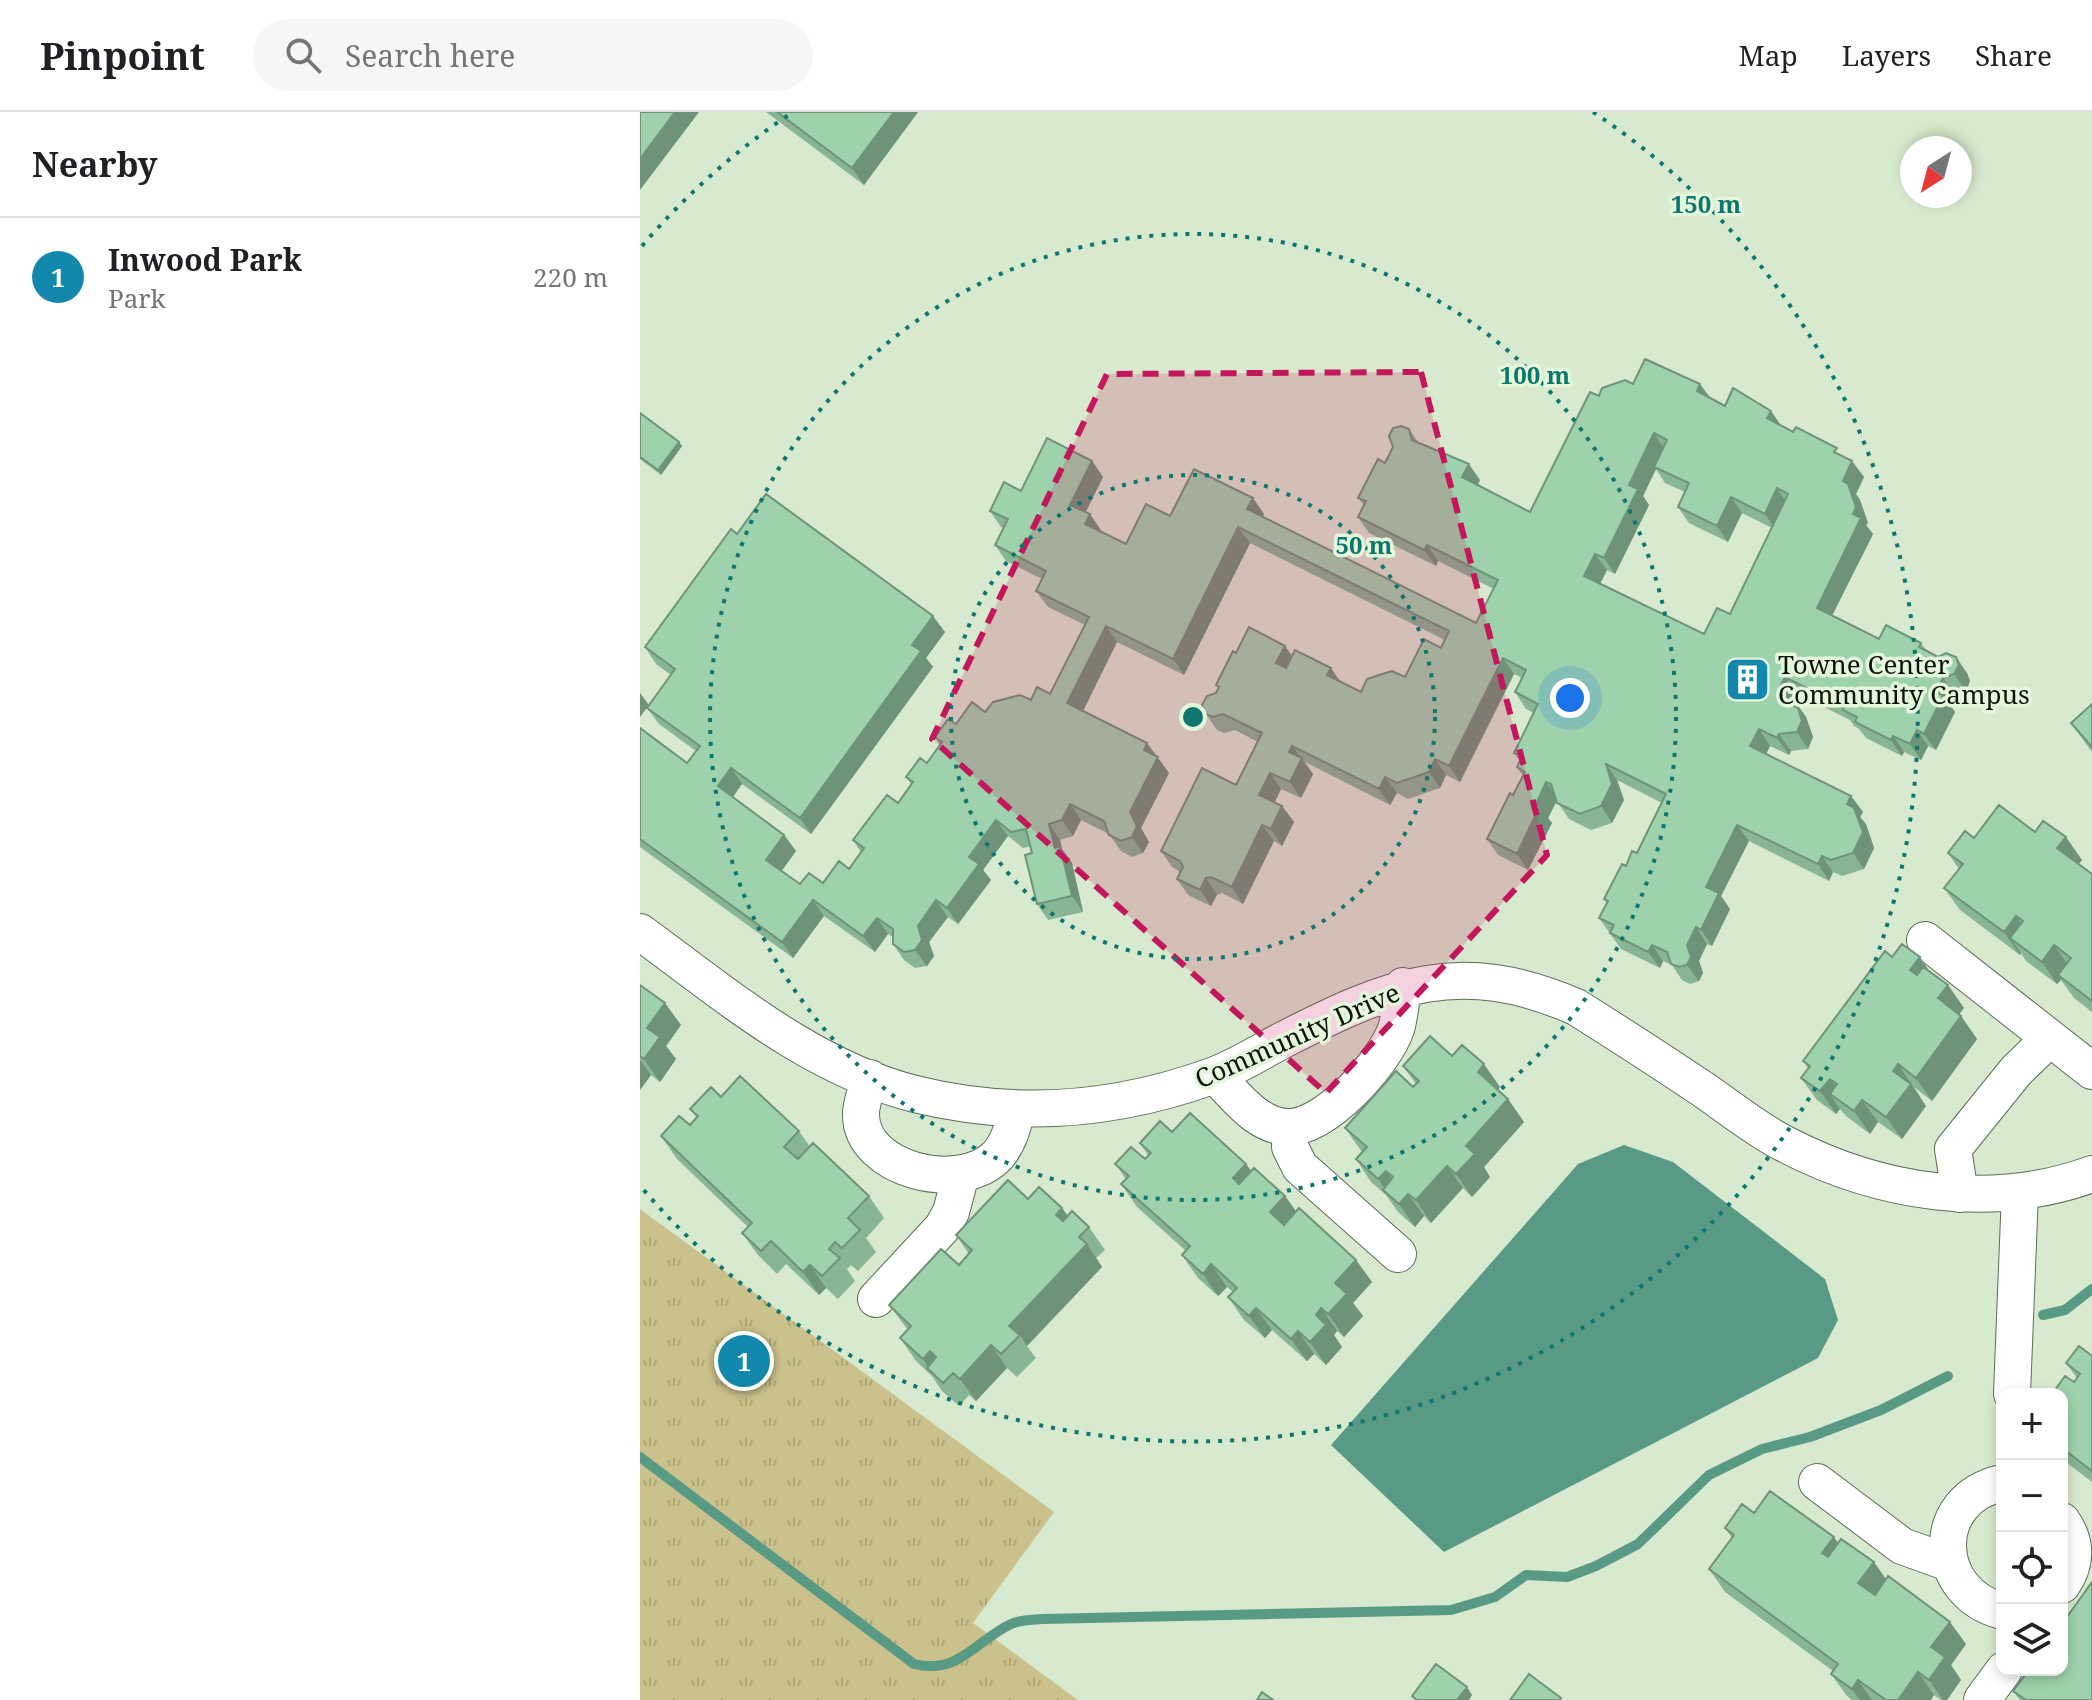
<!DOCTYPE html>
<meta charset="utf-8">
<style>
:root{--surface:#fff;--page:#f6f6f6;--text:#202124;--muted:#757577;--line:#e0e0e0;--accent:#1288ac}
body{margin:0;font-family:"Noto Serif",serif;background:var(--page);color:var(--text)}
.controls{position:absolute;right:24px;bottom:24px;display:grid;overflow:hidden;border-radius:16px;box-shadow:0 4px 12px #0003}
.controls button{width:72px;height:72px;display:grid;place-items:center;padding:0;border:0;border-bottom:2px solid var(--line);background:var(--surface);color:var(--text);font:40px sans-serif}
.compass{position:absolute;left:1260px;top:24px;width:72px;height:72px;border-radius:50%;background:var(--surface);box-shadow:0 4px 12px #0003;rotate:216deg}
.you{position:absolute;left:930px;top:586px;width:28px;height:28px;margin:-20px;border:6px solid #fff;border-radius:50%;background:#1a73e8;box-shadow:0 0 0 12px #1a73e833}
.badge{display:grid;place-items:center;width:52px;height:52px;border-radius:50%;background:var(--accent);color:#fff;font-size:26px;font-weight:700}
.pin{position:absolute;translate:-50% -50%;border:4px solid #fff;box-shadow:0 2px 8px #0006}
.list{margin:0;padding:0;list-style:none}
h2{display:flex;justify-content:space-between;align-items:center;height:104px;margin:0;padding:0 32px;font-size:34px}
h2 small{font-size:26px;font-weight:400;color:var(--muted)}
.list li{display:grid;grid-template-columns:52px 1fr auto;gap:24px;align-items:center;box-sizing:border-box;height:120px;padding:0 32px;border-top:2px solid var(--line)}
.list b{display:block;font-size:30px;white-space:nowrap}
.list p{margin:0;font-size:26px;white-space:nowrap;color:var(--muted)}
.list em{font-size:26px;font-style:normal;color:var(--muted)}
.icon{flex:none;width:44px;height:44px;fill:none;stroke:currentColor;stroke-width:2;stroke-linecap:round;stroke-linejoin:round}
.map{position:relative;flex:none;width:1452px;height:1588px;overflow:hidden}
header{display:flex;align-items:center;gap:48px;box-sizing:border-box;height:112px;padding:0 40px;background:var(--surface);border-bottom:2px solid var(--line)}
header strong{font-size:38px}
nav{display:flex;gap:44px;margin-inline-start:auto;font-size:28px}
.search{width:560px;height:72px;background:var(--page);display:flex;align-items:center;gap:20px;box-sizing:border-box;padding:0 28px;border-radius:44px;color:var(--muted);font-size:30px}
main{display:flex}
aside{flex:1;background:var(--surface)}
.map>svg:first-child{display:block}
.park{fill:url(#park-tufts)}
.water{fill:#599a85}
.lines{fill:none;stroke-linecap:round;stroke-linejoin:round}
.stream{stroke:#599a85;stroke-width:10}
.minor-casing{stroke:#5d6d55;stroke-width:38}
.minor{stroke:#fff;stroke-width:36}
.wall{fill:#88b594;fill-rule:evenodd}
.shaded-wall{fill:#6f9378}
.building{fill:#9ed2ac;stroke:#6f9378;stroke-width:2;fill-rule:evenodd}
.marked{fill:#c2185b;fill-opacity:0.2;stroke:#c2185b;stroke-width:6;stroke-dasharray:16 10;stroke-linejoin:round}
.ring{fill:none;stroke:#0f766e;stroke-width:4;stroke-dasharray:4 8}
.labels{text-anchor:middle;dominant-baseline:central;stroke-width:7;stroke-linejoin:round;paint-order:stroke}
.poi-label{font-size:26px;fill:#0e140b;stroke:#e4f7db;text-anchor:start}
.street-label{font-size:26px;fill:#0e140b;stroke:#e4f7db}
.centre{fill:#0f766e;stroke:#e4f7db;stroke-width:4}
.ring-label{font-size:24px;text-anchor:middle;font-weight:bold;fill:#0f766e;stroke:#e4f7db;stroke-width:7;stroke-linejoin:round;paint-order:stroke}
</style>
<header>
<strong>Pinpoint</strong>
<div class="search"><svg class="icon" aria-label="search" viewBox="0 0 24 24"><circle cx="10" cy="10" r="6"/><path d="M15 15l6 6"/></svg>Search here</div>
<nav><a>Map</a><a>Layers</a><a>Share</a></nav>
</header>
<main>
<aside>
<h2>Nearby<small></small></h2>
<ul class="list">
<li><span class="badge">1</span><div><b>Inwood Park</b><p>Park</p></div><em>220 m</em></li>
</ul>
</aside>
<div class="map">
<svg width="1452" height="1588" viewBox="0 0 1452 1588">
<defs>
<pattern id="park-tufts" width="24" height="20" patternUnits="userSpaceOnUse" patternTransform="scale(2)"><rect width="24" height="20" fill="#cbc18d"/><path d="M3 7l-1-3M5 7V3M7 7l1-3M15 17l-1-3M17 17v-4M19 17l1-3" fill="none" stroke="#ada578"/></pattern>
</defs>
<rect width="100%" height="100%" fill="#d7e9ce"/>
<!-- park -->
<path class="park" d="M0,1097L414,1400L333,1511L438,1588H0Z"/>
<!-- water -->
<path class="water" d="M984,1033L1033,1050L1185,1167L1198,1208L1178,1246L804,1440L691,1333L938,1052Z"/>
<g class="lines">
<!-- stream -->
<path class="stream" d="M1403,1203L1425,1198L1452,1177
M0,1345L274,1552C319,1563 335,1529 371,1512C379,1508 393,1508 402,1507L811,1498L855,1485L886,1463L927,1465L956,1454L998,1432L1069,1363L1122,1337L1170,1325L1241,1298L1308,1264"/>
<defs>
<path id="minor" d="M0,820C85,882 171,956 275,982C376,1007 475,999 572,964C597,955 620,940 643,928C749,874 819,844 936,895C979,922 1022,950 1064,978C1090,996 1117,1018 1145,1032C1239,1081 1351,1099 1452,1062
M1285,828L1452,959
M575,963C595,983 618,1016 650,1015C687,1014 744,951 756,917C760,904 761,888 763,874
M230,966C227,977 221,990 221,1002C220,1058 321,1083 358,1043C369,1030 373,1014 377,998
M650,1015V1035L660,1055L758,1142
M1320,1082L1313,1037L1376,959L1410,926
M236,1187L302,1116L311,1100L321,1062
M1372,1282L1380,1080
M1177,1370L1262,1434L1309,1451
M1362,1371C1288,1387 1292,1481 1362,1499
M1422,1409C1437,1430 1437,1452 1422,1473
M1342,1588L1364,1558"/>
</defs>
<!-- minor casing -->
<use href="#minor" class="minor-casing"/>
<!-- minor -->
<use href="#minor" class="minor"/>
</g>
<!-- wall -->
<path class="wall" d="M126,0H278L224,73Z
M993,272L1070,286L1085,294L1142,314L1203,344L1224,365L1216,382L1220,388L1228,411L1226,413L1233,422L1192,503L1239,527L1281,531L1287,539L1327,561L1330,569L1326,579L1314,582L1309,592L1315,600L1296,638L1288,634L1281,648L1264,640L1262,644L1226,626L1219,617L1214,614L1210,608L1156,581L1153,588L1166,605L1173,625L1168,637L1151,639L1149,643L1130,634L1126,642L1211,684L1223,700L1220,705L1226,712L1234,736L1224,757L1202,764L1193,760L1189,769L1109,729L1081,784L1090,797L1072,834L1067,832L1059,849L1063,861L1059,869L1050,872L1042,868L1032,853L1023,849L1020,856L981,837L959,806L967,791L964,787L986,754L997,741L1022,691L977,668L984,688L972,711L951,718L929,707L917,689L908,706L912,711L888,758L858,743L847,727L873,683L883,664L877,655L880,649L874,641L894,601L886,597L875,580L882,566L874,562L820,670L806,663L800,676L768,687L757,681L750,693L665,650L673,662L661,686L641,677L635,690L642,694L654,710L642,734L634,729L603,792L582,781L577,783L571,794L548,783L537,767L540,760L532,755L521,739L596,673L618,630L595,618L584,621L577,618L566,602L578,576L576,573L596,541L645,534L652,544L721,580L765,565L801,536L805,528L610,431L544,563L477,530L443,599L507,631L529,661L501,716L509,730L503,741L492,745L481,739L469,722L441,708L433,724L420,728L422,737L432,751L443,800L408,808L397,792L391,734L383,736L368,724L343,758L351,768L318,812L308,805L289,830L294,844L287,854L275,856L264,848L253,832V825L248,822L235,840L184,804L153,846L0,735V616L47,651L56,639L19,612L7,596L31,563L16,552L5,535L97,422L305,520L286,546L293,555L171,722L102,672L93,685L144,723L156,739L141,759L160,772L183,771L209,757L221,740L213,728L258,691L271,672L266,665L287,651L300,633L295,625L316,612L345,600L410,582L445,513L408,495L396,479L402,467L366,449L355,433L363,416L361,415L350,399L381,379L452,349L463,365L446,400L461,419L486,432L530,404L624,402L623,405L836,511L854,477L798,449L796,454L729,421L718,405L724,393L718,386L769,317L778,330L840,368L838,373L890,400L959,284ZM1016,357L1025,371L1045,380L1038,395L1049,411L1088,430L1102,401L1132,416L1090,502L1064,522L960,472L967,458L975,462L1009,393L1003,384Z
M0,301L39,330L42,334L21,363L0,347Z
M1452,592V640L1431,611Z
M1395,720L1442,748L1439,752L1452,762V900L1434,886L1421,868L1417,872L1386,849L1381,841L1380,843L1320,798L1304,776L1319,757L1308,741L1334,726Z
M1252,845L1290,860L1324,896L1319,902L1337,927L1292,989L1274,975L1286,994L1262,1027L1238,1010L1230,1022L1206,1004L1200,997L1196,1002L1177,988L1161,966L1168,956L1163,949Z
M0,873L41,913L26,934L36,947L20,970L11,963L0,978Z
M812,944L860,975L858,978L868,987L884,1010L844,1055L850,1065L832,1085L823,1076L791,1111L784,1104L775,1115L758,1100L746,1083L731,1070L716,1047L722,1040L705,1016L773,975L776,972L763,954Z
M81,985L159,1019L170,1035L229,1084L244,1106L226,1126L236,1140L218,1159L211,1153L207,1157L215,1169L198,1187L186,1176L179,1183L146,1152L137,1162L118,1143L102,1121L108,1115L37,1047L21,1024L50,1013L57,1006L50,997Z
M532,1020L606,1052L611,1059L645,1084L656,1100L716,1148L732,1170L713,1191L723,1204L704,1225L697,1219L694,1223L702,1235L686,1253L674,1242L667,1249L632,1218L625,1226L604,1208L588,1185L593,1180L587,1175L578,1184L558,1166L542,1143L546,1139L497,1095L481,1072L486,1067L475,1052L505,1047L508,1043L500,1031Z
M388,1087L422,1096L428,1104L449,1115L465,1138L456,1146L462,1155L387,1234L396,1246L377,1265L367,1256L336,1289L329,1283L319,1294L302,1279L292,1264L276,1249L260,1226L268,1218L249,1193L319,1153L329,1142L316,1123Z
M1452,1244V1370L1422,1347V1282L1437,1266L1426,1251Z
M1114,1401L1198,1431L1326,1532L1311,1553L1321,1568L1307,1588H1301L1294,1583L1291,1588H1212L1207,1584L1191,1562L1193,1559L1085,1480L1069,1457L1092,1426L1085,1416Z
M1422,1512L1452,1588H1380L1373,1579L1422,1558Z"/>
<!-- shaded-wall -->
<path class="shaded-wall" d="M35,0H59L0,78V47Z
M254,0H278L224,73L212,56Z
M1060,272L1072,288L1057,279Z
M1131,299L1142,315L1127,306Z
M1014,321L1025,338L1014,355L1016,357L1003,384L1009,393L975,462L964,446L989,373Z
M39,330L42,334L21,363L18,358Z
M452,349L463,365L441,409L430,393Z
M1212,349L1224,365L1216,382L1220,388L1228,411L1226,413L1233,422L1188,512L1177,496L1213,402L1203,369Z
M829,352L840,368L833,382L822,365Z
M1137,376L1148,393L1136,418L1125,402Z
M1091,385L1102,401L1088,430L1077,414Z
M613,386L624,402L618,413L607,397Z
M450,402L461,418L457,428L445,412Z
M598,415L610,431L544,563L533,547Z
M787,433L798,449L796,454L784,438Z
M955,442L967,458L956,480L944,464Z
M293,504L305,520L286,546L293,555L171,722L160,706L272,533Z
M466,514L477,530L439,607L427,591Z
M645,534L656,550L648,567L636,551Z
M1316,545L1327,561L1330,569L1326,579L1314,562Z
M863,546L874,562L820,670L809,654Z
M691,556L702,572L687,563Z
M1145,565L1156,581L1148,596L1137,580Z
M1303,566L1314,582L1309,592L1315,600L1296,638L1284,622L1296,580Z
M0,581L9,593L0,605Z
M1155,589L1166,605L1173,625L1168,637L1157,620L1152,593Z
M1119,617L1130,634L1122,650L1110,634Z
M1277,618L1288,634L1281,648L1270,632Z
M1139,622L1151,639L1149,643L1137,626Z
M1253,624L1264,640L1262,644L1251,628Z
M507,631L529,661L501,716L509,730L503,741L492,725L490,700L504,638Z
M652,634L673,662L661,686L650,670L649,640Z
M795,647L806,663L800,676L789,660Z
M966,652L977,668L984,688L972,711L961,694Z
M91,656L102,672L89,690L78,674Z
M630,661L641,677L630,699L619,683Z
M745,665L757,681L750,693L739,677Z
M906,670L918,686L908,706L912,711L888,758L877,742L896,692Z
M1211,684L1223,700L1220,705L1226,712L1234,736L1224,757L1213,741L1207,692Z
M430,692L441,708L433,724L422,708Z
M642,694L654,710L642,734L631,717Z
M356,708L368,724L343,758L351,768L318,812L307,796L329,745Z
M409,712L420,728L422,737L432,751L443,800L432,784L415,736Z
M622,713L634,729L603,792L592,775Z
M1097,713L1109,729L1081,784L1090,797L1072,834L1061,818L1066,775Z
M144,723L156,739L138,764L126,748Z
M1426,725L1442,748L1433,758L1417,736Z
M1182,744L1193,760L1189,769L1178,752Z
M566,766L577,783L571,794L560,778Z
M173,788L184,804L153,846L142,830Z
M296,788L308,805L289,830L294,844L287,854L275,838L278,814Z
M1376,804L1392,827L1370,826L1381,841L1380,843L1364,820Z
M237,806L248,822L235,840L223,824Z
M1056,815L1067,832L1059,849L1063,861L1059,869L1047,853V833Z
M1012,833L1023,849L1020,856L1008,840Z
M1414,833L1430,856L1418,863L1421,868L1417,872L1402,850Z
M1280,845L1295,868L1286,880L1270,858Z
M1308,873L1324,896L1314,909L1298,886Z
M25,891L41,913L26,934L36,947L20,970L4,947L7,916Z
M1321,904L1337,927L1292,989L1276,966Z
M0,948L11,963L0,978Z
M844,952L860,975L854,982L838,960Z
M1258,952L1286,994L1262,1027L1246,1005L1253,959Z
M1190,967L1206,989L1190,982L1200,997L1196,1002L1180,979Z
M868,987L884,1010L844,1055L850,1065L832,1085L816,1062L826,1034Z
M1222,988L1238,1010L1230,1022L1214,999Z
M606,1052L622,1074L609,1089L593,1066Z
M807,1054L823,1076L791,1111L776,1088Z
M746,1059L762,1082L751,1085L738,1067Z
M768,1082L784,1104L775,1115L759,1092Z
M645,1084L661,1106L646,1123L630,1100Z
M422,1096L438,1119L432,1125L416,1103Z
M447,1132L462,1155L387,1234L380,1223L369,1214Z
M716,1148L732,1170L713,1191L723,1204L704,1225L688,1202L695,1171Z
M571,1152L587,1175L578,1184L563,1162Z
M170,1153L186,1176L179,1183L163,1160Z
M616,1196L632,1218L625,1226L609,1204Z
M681,1196L697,1219L694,1223L702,1235L686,1253L670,1230L676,1203Z
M658,1219L674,1242L667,1249L651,1227Z
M351,1233L367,1256L336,1289L320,1267Z
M290,1239L306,1262H293L283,1247Z
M1194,1425L1210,1448L1198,1464L1182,1441Z
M1234,1450L1250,1473L1234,1494L1218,1471Z
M1310,1510L1326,1532L1311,1553L1321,1568L1307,1588H1303L1289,1568L1291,1535Z
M1278,1560L1294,1583L1291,1588H1258Z
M1218,1568L1232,1588H1220L1212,1577Z
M827,1575L832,1583L829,1588H817Z"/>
<!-- building -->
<path class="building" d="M0,0H35L0,47Z
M137,0H254L212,56Z
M1005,247L1060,272L1057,279L1085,294L1093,276L1131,299L1127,306L1153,320L1156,315L1197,336L1194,340L1212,349L1203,369L1208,372L1216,395L1213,402L1221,406L1177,496L1239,527L1246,513L1281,531L1279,535L1298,545L1306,541L1316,545L1319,553L1314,562L1303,566L1296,580L1303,584L1284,622L1277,618L1270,632L1253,624L1251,628L1215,610L1217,605L1203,598L1204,595L1145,565L1137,580L1155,589L1152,593L1158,596L1162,609L1157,620L1139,622L1137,626L1119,617L1110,634L1211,684L1207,692L1214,696L1223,720L1213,741L1191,748L1182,744L1178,752L1097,713L1066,775L1079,781L1061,818L1056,815L1047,833L1051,845L1047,853L1039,855L1031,852L1027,840L1012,833L1008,840L970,821L974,813L959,806L968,789L964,787L982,752L986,754L992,739L997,741L1026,682L966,652L972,672L961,694L940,702L917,691L911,672L906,670L896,692L900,694L877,742L847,727L870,681L873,683L885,660L877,655L882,644L874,641L898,592L875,580L886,558L863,546L809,654L795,647L789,660L757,671L745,665L739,677L652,634L649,640L662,646L650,670L630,661L619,683L642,694L631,717L622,713L592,775L571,765L566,766L560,778L537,767L543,755L540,749L521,739L562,656L596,673L622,621L583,602L573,605L566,602L562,593L567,584L576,581L579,575L576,573L593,539L596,541L609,515L645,534L636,551L646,556L655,538L691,556L687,563L721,580L727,567L739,563L752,559L765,565L784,527L801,536L809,519L598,415L533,547L466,514L427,591L507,631L504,638L518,645L490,700L497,714L492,725L481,729L469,723L464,709L430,692L422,708L409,712L415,736L420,734L432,784L397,792L385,743L392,741L386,717L371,720L356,708L329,745L339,752L307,796L296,788L278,814L282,828L275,838L264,840L253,832V817L237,806L223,824L173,788L142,830L0,727V616L47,651L60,634L7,596L35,557L5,535L91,417L97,422L126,382L293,504L272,533L281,539L160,706L91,656L78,674L144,723L126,748L160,772L169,761L183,771L199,749L209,757L224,736L213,728L247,683L258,691L273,670L266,665L280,646L287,651L302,630L295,625L308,607L316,612L332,590L345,600L353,590L380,583L391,588L397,575L410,582L449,505L396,479L406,459L355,433L368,407L350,399L364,370L381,379L407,326L452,349L430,393L450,402L445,412L486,432L506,392L530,404L554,357L613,386L607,397L836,511L858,468L787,433L784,438L718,405L726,389L718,386L738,347L745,351L753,335L749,324L753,316L761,314L769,317L772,328L829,352L822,365L890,400L950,280L959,284L962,276L985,268L993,272ZM1014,321L1027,328L1014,355L1049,371L1038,395L1077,414L1091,385L1125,402L1137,376L1148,382L1090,502L1077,496L1064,522L944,464L955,442L964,446L998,377L989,373Z
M0,301L39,330L18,358L0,345Z
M1452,592V635L1431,611Z
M1359,693L1395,720L1403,709L1426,725L1417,736L1452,762V889L1418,863L1431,846L1414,833L1402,850L1370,826L1383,809L1376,804L1364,820L1304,776L1323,752L1308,741L1325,719L1334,726Z
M1262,832L1280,845L1270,858L1277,863L1283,855L1308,873L1298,886L1321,904L1276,966L1258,952L1253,959L1271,972L1246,1005L1222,988L1214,999L1190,982L1197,972L1190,967L1180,979L1161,966L1170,954L1163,949L1245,839L1252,845Z
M0,873L25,891L7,916L20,925L4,947L0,944Z
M790,924L812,944L822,933L844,952L838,960L868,987L826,1034L835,1042L816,1062L807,1054L776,1088L768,1082L759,1092L743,1078L753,1065L746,1059L738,1067L716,1047L727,1035L705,1016L756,959L773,975L779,969L763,954Z
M100,964L159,1019L144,1035L158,1047L173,1031L229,1084L208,1106L220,1118L202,1136L195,1130L189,1137L200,1146L182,1164L170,1153L163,1160L131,1129L121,1139L102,1121L112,1111L21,1024L39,1004L50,1013L58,1004L50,997L71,975L81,985Z
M550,1001L606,1052L593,1066L599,1072L614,1056L645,1084L630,1100L644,1113L659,1096L716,1148L695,1171L707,1182L688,1202L681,1196L676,1203L686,1213L670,1230L658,1219L651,1227L616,1196L609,1204L588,1185L597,1176L571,1152L563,1162L542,1143L550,1134L481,1072L489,1064L475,1052L491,1035L505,1047L511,1041L500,1031L520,1009L532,1020Z
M368,1068L388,1087L399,1075L422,1096L416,1103L423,1109L432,1099L449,1115L439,1125L447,1132L369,1214L380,1223L361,1242L351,1233L320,1267L313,1261L303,1271L287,1256L296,1245L290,1239L283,1247L260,1226L271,1214L249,1193L301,1137L319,1153L332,1138L316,1123Z
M1439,1234L1452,1244V1359L1422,1336V1282H1412L1425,1264L1434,1270L1440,1262L1426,1251Z
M1130,1379L1194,1425L1182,1441L1188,1445L1201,1427L1234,1450L1218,1471L1235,1483L1248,1464L1310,1510L1291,1535L1305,1545L1289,1568L1278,1560L1258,1588H1246L1218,1568L1212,1577L1191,1562L1198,1552L1069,1457L1094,1423L1085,1416L1102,1392L1114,1401Z
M1452,1470V1588H1386L1373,1579L1389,1558H1412L1415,1560L1417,1558H1422V1552L1426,1546L1422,1543V1512Z
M796,1552L827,1575L817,1588H777L772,1584Z
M889,1562L921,1586L920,1588H870Z
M622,1580L633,1588H617Z"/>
<!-- marked area -->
<path class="marked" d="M781,260L907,743L686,981L292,627L467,262Z"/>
<!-- distance rings -->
<g class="ring">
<circle cx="553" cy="605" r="242"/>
<circle cx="553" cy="605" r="483"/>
<path d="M2 134A725 725 0 0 1 153 0M953 0A725 725 0 1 1 2 1076"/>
</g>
<!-- icons -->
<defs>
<symbol id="building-square" viewBox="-11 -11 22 22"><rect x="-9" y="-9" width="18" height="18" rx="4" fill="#1288ac" stroke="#e4f7db"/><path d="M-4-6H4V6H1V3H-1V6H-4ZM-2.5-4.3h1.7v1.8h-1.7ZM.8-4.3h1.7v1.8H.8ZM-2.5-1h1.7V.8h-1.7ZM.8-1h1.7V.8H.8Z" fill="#fff"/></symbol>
</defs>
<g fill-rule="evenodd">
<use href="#building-square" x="1082" y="542" width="51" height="51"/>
</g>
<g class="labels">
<!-- poi labels -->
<g class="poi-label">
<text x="1138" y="552">Towne Center<tspan x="1138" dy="30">Community Campus</tspan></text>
</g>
<!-- street labels -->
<g class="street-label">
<text transform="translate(657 923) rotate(-24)">Community Drive</text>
</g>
</g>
<circle cx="553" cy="605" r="12" class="centre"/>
<g class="ring-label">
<text x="1066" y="101">150 m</text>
<text x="895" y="272">100 m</text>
<text x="724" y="442">50 m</text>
</g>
</svg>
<div class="controls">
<button>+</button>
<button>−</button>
<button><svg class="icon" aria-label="locate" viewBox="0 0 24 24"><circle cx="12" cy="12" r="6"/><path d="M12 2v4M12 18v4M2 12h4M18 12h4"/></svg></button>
<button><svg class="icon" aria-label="layers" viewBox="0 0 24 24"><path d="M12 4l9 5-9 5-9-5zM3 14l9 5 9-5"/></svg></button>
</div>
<svg class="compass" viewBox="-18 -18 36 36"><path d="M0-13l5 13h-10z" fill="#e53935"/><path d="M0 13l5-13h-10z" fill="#757577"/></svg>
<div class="you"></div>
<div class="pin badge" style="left:104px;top:1249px">1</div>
</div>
</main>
